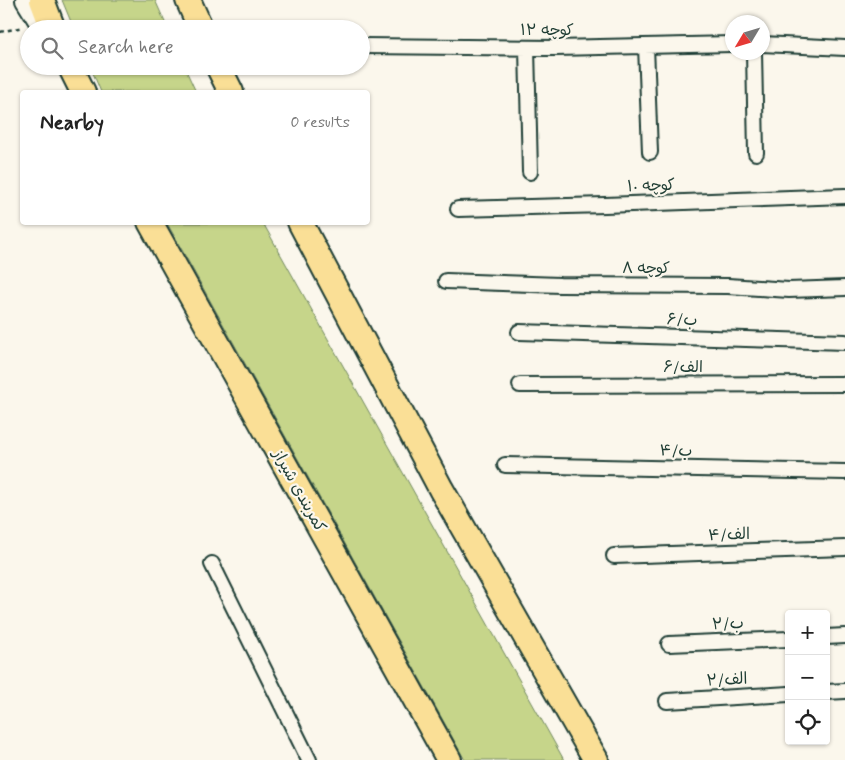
<!DOCTYPE html>
<meta charset="utf-8">
<style>
:root{--surface:#fff;--page:#f2f2f2;--text:#222;--muted:#767676;--line:#e0e0e0}
body{margin:0;font-family:Mynerve,"Playpen Sans Arabic",sans-serif;background:var(--page);color:var(--text)}
.controls{position:absolute;right:15px;bottom:15px;display:grid;overflow:hidden;border-radius:5px;box-shadow:0 1px 4px #0004}
.controls button{width:45px;height:45px;display:grid;place-items:center;padding:0;border:0;border-bottom:1px solid var(--line);background:var(--surface);color:var(--text);font:25px sans-serif}
.compass{position:absolute;left:725px;top:15px;width:45px;height:45px;border-radius:50%;background:var(--surface);box-shadow:0 1px 4px #0004;rotate:232deg}
.list{margin:0;padding:0;list-style:none}
h2{display:flex;justify-content:space-between;align-items:center;height:65px;margin:0;padding:0 20px;font-size:21px}
h2 small{font-size:16px;font-weight:400;color:var(--muted)}
.icon{flex:none;width:28px;height:28px;fill:none;stroke:currentColor;stroke-width:2;stroke-linecap:round;stroke-linejoin:round}
.map{position:relative;flex:none;width:845px;height:760px;overflow:hidden}
.search{position:absolute;background:var(--surface);box-shadow:0 1px 4px #0004;left:20px;top:20px;width:350px;height:55px;display:flex;align-items:center;gap:12px;box-sizing:border-box;padding:0 18px;border-radius:28px;color:var(--muted);font-size:19px}
.panel{position:absolute;background:var(--surface);box-shadow:0 1px 4px #0004;left:20px;top:90px;width:350px;height:135px;border-radius:5px}
.map>svg:first-child{display:block}
.green{fill:#c6d58a;stroke:#72895f}
.lines{fill:none;stroke-linecap:round;stroke-linejoin:round}
.minor-casing{stroke:#1f3d34;stroke-width:18}
.secondary-casing{stroke:#1f3d34;stroke-width:24}
.trunk-casing{stroke:#1f3d34;stroke-width:28}
.path{stroke:#1f3d34;stroke-width:2.5;stroke-dasharray:4 4;stroke-linecap:butt}
.minor{stroke:#fbf7ec;stroke-width:14}
.secondary{stroke:#fbf7ec;stroke-width:20}
.trunk{stroke:#fadf96;stroke-width:24}
.labels{text-anchor:middle;dominant-baseline:central;stroke-width:4.5;stroke-linejoin:round;paint-order:stroke}
.street-label{font-size:16px;fill:#1f3d34;stroke:#fbf7ec}
</style>
<div class="map">
<svg width="845" height="760" viewBox="0 0 845 760">
<rect width="100%" height="100%" fill="#fbf7ec"/>
<filter id="ink" filterUnits="userSpaceOnUse"><feTurbulence type="fractalNoise" baseFrequency=".02" numOctaves="2"/><feDisplacementMap in="SourceGraphic" scale="10" xChannelSelector="R" yChannelSelector="G"/><feConvolveMatrix kernelMatrix="1 2 1 2 8 2 1 2 1" color-interpolation-filters="sRGB"/></filter>
<g filter="url(#ink)">
<!-- green -->
<path class="green" d="M62,0H155L168,29H74Z
M90,66H184L196,92H101Z
M167,223H263L564,760H465Z"/>
<g class="lines">
<defs>
<path id="minor" d="M762,44L845,48
M361,46L556,48L732,44
M646,46L650,152
M527,48L530,172
M754,52L756,153
M458,209L605,205L845,196
M446,281L560,285L728,286L789,290L845,288
M519,332L845,342
M520,385L845,384
M505,465L845,472
M614,556L845,548
M212,564L309,760
M826,637L845,636
M669,644L789,639
M826,692L845,691
M667,701L789,694"/>
<path id="secondary" d="M26,0L44,29"/>
<path id="trunk" d="M42,0L53,29
M188,0L201,29
M70,66L83,92
M218,66L231,92
M150,222L449,760
M300,222L441,489L596,760"/>
</defs>
<!-- minor casing -->
<use href="#minor" class="minor-casing"/>
<!-- secondary casing -->
<use href="#secondary" class="secondary-casing"/>
<!-- trunk casing -->
<use href="#trunk" class="trunk-casing"/>
<!-- path -->
<path class="path" d="M0,32L23,27"/>
<!-- minor -->
<use href="#minor" class="minor"/>
<!-- secondary -->
<use href="#secondary" class="secondary"/>
<!-- trunk -->
<use href="#trunk" class="trunk"/>
</g>
</g>
<g class="labels">
<!-- street labels -->
<g class="street-label">
<text x="547" y="30">کوچه ۱۲</text>
<text transform="translate(651 186) rotate(-2)">کوچه ۱۰</text>
<text x="646" y="268">کوچه ۸</text>
<text transform="translate(682 320) rotate(2)">ب/۶</text>
<text x="683" y="367">۶/الف</text>
<text transform="translate(676 451) rotate(1)">۴/ب</text>
<text transform="translate(299 491) rotate(61)">کمربندی شیراز</text>
<text transform="translate(729 535) rotate(-2)">۴/الف</text>
<text transform="translate(728 624) rotate(-3)">۲/ب</text>
<text transform="translate(727 680) rotate(-3)">۲/الف</text>
</g>
</g>
</svg>
<div class="controls">
<button>+</button>
<button>−</button>
<button><svg class="icon" aria-label="locate" viewBox="0 0 24 24"><circle cx="12" cy="12" r="6"/><path d="M12 2v4M12 18v4M2 12h4M18 12h4"/></svg></button>
</div>
<svg class="compass" viewBox="-18 -18 36 36"><path d="M0-13l5 13h-10z" fill="#e53935"/><path d="M0 13l5-13h-10z" fill="#767676"/></svg>
<div class="search"><svg class="icon" aria-label="search" viewBox="0 0 24 24"><circle cx="10" cy="10" r="6"/><path d="M15 15l6 6"/></svg>Search here</div>
<section class="panel">
<h2>Nearby<small>0 results</small></h2>
<ul class="list">
</ul>
</section>
</div>
